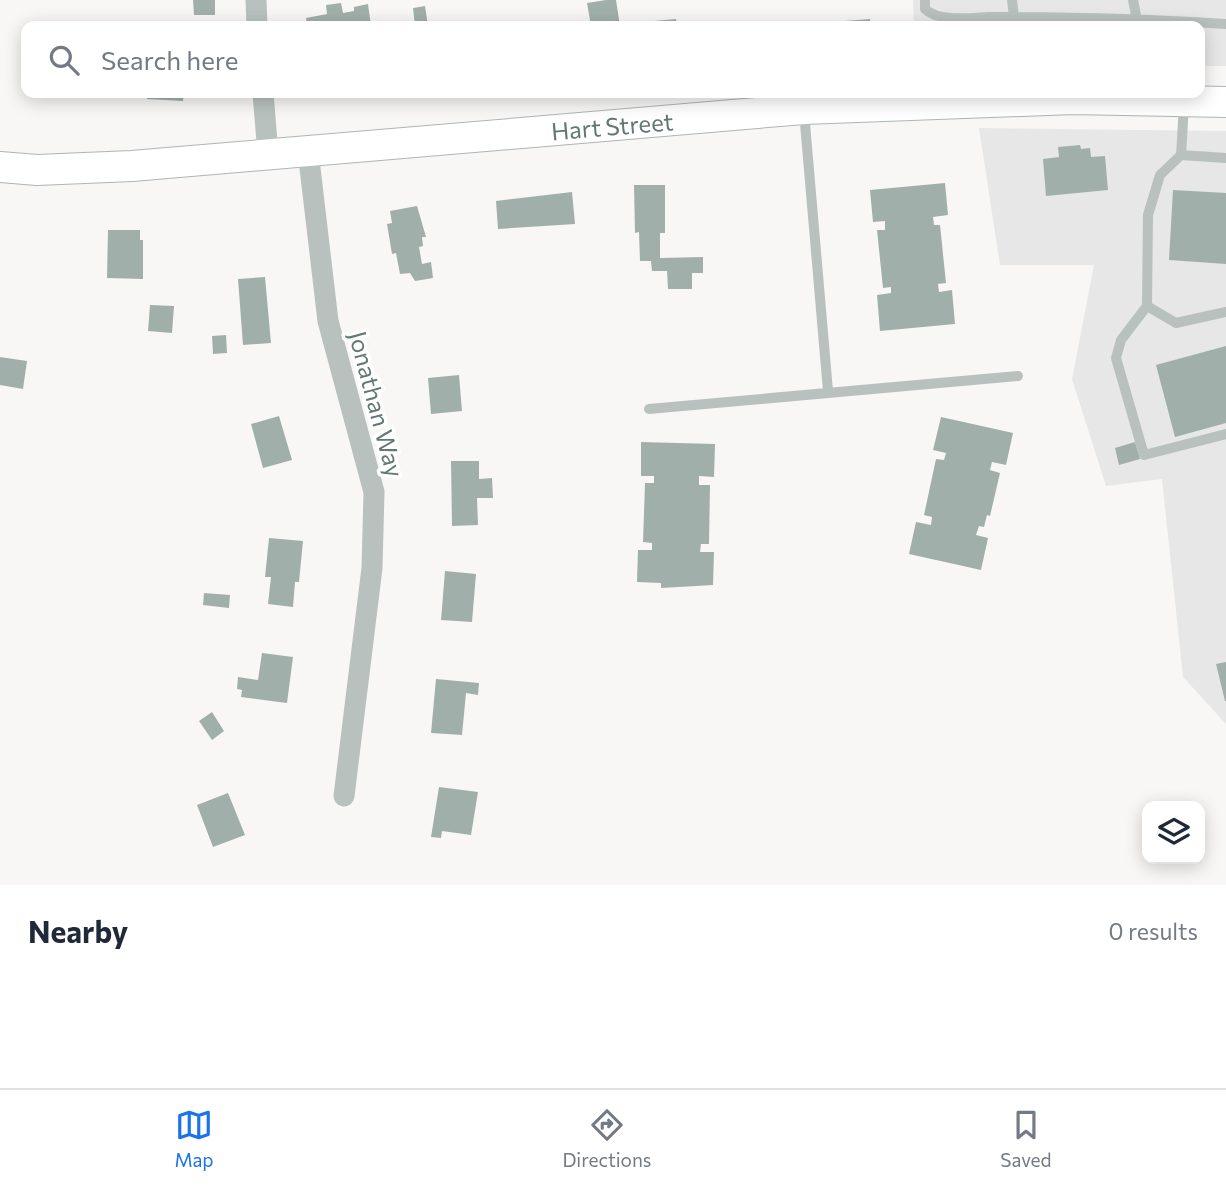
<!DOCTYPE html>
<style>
:root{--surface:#fff;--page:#f2f2f3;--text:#1f2937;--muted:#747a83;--line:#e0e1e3;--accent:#1a73e8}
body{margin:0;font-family:Commissioner,sans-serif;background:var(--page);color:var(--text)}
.controls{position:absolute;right:21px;bottom:21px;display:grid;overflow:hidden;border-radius:14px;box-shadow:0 4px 18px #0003}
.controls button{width:63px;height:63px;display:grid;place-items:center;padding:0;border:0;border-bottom:2px solid var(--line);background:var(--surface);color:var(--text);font:35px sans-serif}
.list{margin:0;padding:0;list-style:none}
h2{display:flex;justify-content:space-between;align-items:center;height:91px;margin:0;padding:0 28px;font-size:30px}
h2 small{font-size:23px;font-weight:400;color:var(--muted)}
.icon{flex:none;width:38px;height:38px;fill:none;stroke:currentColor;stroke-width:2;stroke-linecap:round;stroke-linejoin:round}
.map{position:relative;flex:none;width:1226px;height:885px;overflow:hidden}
.search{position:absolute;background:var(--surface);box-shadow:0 4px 18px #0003;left:21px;right:21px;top:21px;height:77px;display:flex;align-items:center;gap:18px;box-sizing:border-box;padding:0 24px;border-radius:14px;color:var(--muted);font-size:26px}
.sheet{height:203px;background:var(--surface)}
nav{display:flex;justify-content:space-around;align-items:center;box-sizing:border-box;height:98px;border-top:2px solid var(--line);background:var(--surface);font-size:19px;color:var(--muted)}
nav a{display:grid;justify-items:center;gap:4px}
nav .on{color:var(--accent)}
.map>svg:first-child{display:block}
.built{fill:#e6e7e6}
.building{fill:#a1afab}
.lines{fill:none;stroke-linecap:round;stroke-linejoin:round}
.secondary-casing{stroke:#acb6b4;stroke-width:32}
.lane{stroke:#b9c1bf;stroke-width:10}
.street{stroke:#b9c1bf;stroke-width:21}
.secondary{stroke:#fff;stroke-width:30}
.labels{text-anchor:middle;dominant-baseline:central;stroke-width:7;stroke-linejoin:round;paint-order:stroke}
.street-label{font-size:24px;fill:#627873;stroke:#fff}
</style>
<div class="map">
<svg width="1226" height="885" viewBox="0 0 1226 885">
<rect width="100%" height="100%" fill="#f8f7f6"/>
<!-- built -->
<path class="built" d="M913,0H1226V66H1200V26H914Z
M979,128L1226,131V724L1183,677L1162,479L1106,486L1072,379L1094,265H1000Z"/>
<!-- building -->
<path class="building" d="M193,0H215V15H194Z
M606,0H616L620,26H591L587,3Z
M341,3L343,13L354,11V7L368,4L371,26H307L306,18L327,14L326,5Z
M425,6L428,26H415L413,8Z
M676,19L677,26H643V22Z
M870,19L871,26H807V24Z
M147,93H184L183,101L147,99Z
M1080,145L1081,149L1090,148L1091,157L1105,156L1108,190L1046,196L1043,159L1059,157L1058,147Z
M945,183L948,215L933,217L934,225H940L946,283L938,284L939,292L952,290L955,324L880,331L877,295L891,293V287L883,288L877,230H885V221L873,222L870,190Z
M634,185H665V233H660V258L703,257V273H692V289H668L667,271H652L651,261H640L639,232L635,233Z
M1173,190L1226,193V264L1169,260Z
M572,192L575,224L498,229L496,201Z
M417,206L426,237H422L423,246L419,247L422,264L431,262L433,278L415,281L410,273L400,274L396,253L392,254L387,224L392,223L390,211Z
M108,230H140V240H143V279L107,278Z
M265,277L271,343L243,345L238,279Z
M150,305L174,306L172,333L148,331Z
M226,335L227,353L213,354L212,336Z
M1226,346V423L1175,437L1156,365Z
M0,357L27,361L23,389L0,385Z
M459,375L462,411L431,414L428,378Z
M279,416L292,460L263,468L251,424Z
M941,417L1013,433L1006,465L992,462L990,470L1000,473L990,516L987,515L984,527L979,526L976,535L988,538L981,570L909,554L916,522L931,525L932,517L924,515L936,459L944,460L946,453L933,450Z
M641,442L715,444L714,477L699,476V485H710L709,544H701L700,552H714L713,585L661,588V583L637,582L638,550H652V543L643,542L645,483H654V476H641Z
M1135,442L1140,459L1119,465L1115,448Z
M451,461H479V479L492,478L493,498H477L478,525L452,526Z
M269,538L303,541L299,582H295L293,607L268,604L271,577H265Z
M445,571L476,574L472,622L441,620Z
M204,593L230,595L229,608L203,605Z
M262,653L293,657L287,703L241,697L242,690L237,689L238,677L258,680Z
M1226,662V701H1225L1216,664Z
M436,679L479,683L478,695L466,693L462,735L431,733Z
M212,712L224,731L212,740L199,721Z
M439,787L478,792L471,835L442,831L441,838L431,837Z
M228,793L245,835L213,847L197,805Z"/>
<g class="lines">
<defs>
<g id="secondary">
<path id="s1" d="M0,167L37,170L132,166L804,109L1073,99L1226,102"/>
</g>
</defs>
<!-- secondary casing -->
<use href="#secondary" class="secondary-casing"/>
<!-- lane -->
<path class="lane" d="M925,0V9C938,22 970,18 988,17C1067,17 1147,19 1226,24
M1012,0L1014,17
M1133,0L1138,25
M1184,105L1181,155L1226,158
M804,112L828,391
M1181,155L1160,175L1148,215L1147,306L1121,340L1116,358L1144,455L1226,434
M1147,306L1176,323L1226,312
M649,409L1018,376"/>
<!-- street -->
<path class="street" d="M256,0L257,26
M263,93L268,154
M308,151L328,321L374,492L372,568L344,796"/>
<!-- secondary -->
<use href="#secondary" class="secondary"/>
</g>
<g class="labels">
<!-- street labels -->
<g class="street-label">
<text stroke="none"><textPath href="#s1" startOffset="614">Hart Street</textPath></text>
<text transform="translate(377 404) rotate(75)">Jonathan Way</text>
</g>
</g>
</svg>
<div class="controls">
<button><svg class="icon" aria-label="layers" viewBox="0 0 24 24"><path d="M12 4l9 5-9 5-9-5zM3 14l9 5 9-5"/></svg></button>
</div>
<div class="search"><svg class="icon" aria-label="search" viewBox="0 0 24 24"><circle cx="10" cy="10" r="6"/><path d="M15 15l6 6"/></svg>Search here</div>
</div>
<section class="sheet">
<h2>Nearby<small>0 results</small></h2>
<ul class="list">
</ul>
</section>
<nav>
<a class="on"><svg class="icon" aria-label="map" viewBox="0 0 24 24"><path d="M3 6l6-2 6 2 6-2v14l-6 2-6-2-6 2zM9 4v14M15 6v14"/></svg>Map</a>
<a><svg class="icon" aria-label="directions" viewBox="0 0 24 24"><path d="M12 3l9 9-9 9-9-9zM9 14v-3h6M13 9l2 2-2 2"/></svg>Directions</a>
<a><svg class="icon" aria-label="saved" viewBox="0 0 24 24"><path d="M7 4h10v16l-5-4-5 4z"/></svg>Saved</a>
</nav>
